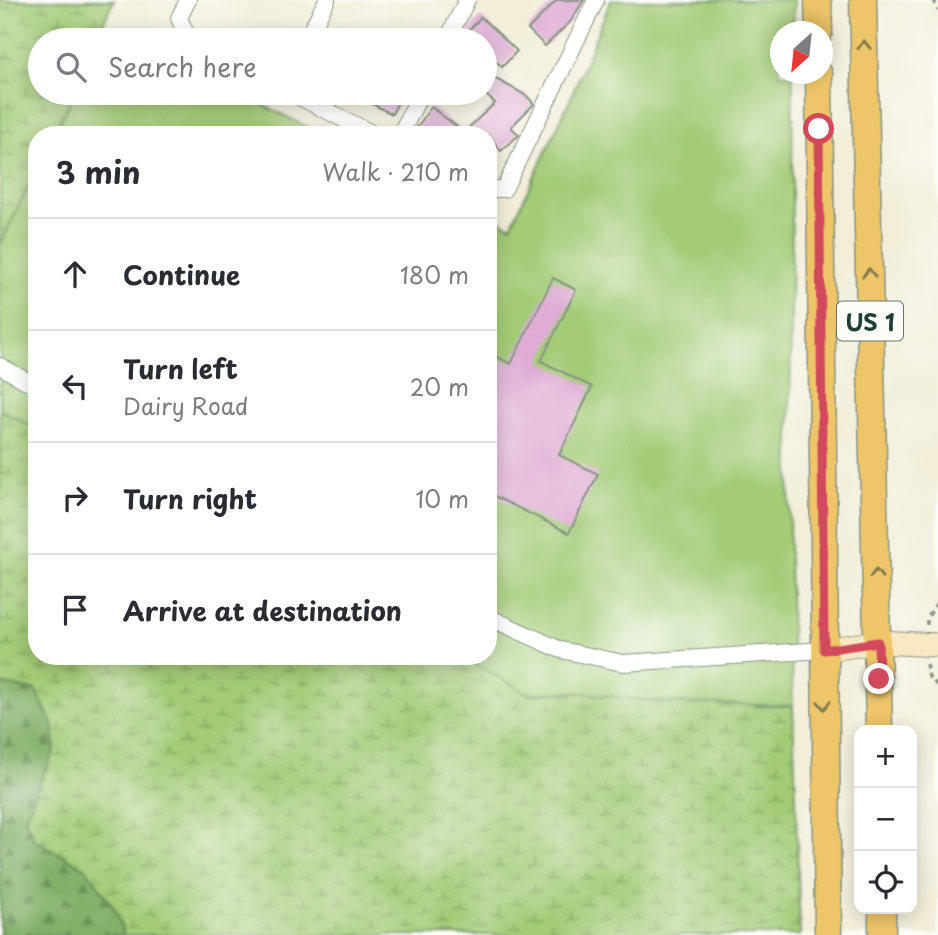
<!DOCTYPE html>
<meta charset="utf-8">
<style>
:root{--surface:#fff;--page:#f2f2f3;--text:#2b2b33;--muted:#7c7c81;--line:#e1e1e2}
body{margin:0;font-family:"Playpen Sans",sans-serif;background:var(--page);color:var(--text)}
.controls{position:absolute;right:21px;bottom:21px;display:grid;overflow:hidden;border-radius:14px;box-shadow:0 4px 18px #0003}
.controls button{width:63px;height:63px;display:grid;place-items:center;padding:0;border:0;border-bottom:2px solid var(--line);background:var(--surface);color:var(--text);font:35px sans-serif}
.compass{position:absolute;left:770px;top:21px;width:63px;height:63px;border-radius:50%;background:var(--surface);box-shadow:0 4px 18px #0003;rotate:207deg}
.stop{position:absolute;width:21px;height:21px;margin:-16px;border:5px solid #d1495b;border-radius:50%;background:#fff}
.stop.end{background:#d1495b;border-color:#fff;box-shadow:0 2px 7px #0008}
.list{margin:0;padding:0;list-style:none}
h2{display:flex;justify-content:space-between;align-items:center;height:91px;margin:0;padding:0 28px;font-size:30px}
h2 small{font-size:23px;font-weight:400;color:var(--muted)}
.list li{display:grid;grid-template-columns:46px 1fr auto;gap:21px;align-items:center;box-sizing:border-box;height:112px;padding:0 28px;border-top:2px solid var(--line)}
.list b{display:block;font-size:26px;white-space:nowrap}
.list p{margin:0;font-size:23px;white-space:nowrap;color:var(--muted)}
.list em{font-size:23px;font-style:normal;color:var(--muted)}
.icon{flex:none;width:38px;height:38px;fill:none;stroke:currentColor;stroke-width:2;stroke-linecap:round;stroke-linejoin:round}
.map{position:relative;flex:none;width:938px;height:935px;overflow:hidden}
.search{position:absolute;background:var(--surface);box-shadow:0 4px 18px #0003;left:28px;top:28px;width:469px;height:77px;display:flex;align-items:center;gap:18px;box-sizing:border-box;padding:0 24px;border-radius:38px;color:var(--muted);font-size:26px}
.panel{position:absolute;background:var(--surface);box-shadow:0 4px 18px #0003;left:28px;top:126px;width:469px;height:539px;border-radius:28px}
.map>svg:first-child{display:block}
.green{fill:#a3cc77;stroke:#618456;stroke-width:2}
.forest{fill:url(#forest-firs);stroke:#50764e;stroke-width:2}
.wetland{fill:url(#wetland-marsh);stroke:#618456;stroke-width:2}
.building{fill:#dfacd5}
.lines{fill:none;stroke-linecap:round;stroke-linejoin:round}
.street-casing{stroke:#889686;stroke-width:18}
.secondary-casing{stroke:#889686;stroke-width:25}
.primary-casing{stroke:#889686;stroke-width:29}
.path{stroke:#889686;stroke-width:3.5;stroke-dasharray:5 5;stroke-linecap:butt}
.street{stroke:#fff;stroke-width:16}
.secondary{stroke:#f8e8c3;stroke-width:23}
.primary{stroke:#eec569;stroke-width:26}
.oneway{stroke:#7c7a4c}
.route{stroke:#d1495b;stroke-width:9}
.labels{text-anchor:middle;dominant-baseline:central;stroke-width:6;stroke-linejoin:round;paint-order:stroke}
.shield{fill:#fdfcf7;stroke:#62766e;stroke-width:2}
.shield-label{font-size:23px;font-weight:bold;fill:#1f3d34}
</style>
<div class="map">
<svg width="938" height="935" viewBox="0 0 938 935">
<defs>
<pattern id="forest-firs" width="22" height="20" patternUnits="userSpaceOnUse" patternTransform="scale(1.75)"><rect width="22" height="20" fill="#82b068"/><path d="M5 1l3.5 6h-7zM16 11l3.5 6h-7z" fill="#6a9056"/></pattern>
<pattern id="wetland-marsh" width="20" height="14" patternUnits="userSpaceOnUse" patternTransform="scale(1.75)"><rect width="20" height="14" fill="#a3cc77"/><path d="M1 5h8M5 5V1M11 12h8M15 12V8" fill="none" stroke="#84a762"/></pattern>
</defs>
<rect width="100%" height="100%" fill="#fdfcf7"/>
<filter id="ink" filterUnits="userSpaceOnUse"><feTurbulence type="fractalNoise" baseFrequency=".0143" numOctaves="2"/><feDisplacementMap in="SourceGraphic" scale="14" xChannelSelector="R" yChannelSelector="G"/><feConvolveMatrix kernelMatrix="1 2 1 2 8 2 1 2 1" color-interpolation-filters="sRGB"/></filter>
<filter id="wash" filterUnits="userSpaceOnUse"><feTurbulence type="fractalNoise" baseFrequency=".00686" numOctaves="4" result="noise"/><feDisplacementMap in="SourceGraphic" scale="28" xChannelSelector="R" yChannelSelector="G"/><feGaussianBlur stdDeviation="1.57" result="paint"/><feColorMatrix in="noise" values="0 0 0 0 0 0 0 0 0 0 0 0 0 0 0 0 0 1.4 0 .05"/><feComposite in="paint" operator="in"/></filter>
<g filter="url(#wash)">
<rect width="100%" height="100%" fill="#f2eed9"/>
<!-- green -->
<path class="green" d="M611,0H794L793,31L780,32V74H793L789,553L793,706L668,703L572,692L528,694L461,656H488V215L511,226L569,102Z
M105,28L131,40H99Z
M74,93H238L324,135H54Z
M37,169V429L0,410V245Z"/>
<!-- forest -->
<path class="forest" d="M0,684L36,690L53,725L55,749L25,818L35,840L86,868L115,909L124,935H0Z"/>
<!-- wetland -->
<path class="wetland" d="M0,0H114L102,26L105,28L99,40H40V93H74L53,135H37V169L0,245Z
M0,410L37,429V656H461L528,694L572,692L668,703L793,706L800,935H124L115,909L86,868L35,840L25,818L55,749L53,725L36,690L0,684Z"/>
<g id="blocks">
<!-- building -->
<path class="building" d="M557,0H584L570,22L545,46L528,29Z
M481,17L517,51L502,67L485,51V40H473L466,33Z
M485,73L527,96L534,104L511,127L519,135L501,151L488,135H412L431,107L464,132L495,103L485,94Z
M350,93H403L392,114Z
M553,278L576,290L541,361L592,387L559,455L598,474L569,533L488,493V352L511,364Z"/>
</g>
</g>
<g filter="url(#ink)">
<use href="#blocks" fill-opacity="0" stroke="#889686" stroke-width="2"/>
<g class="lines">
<defs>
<path id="street" d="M188,0L179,18L189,40
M306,40L327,0
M447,40L467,0
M292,93L375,135
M400,135L421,93
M488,189H504L596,0
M0,366L37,387
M488,617L561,650L623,663L824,650"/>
<path id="secondary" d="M824,650L878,642L938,645"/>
<path id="primary" d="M818,0L819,32
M863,0L879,730
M819,74L828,935
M882,909V935"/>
</defs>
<!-- street casing -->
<use href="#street" class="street-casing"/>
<!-- secondary casing -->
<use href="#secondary" class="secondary-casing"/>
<!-- primary casing -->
<use href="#primary" class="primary-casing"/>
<!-- path -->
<path class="path" d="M934,0L938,11
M927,625V618L938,601
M926,664L929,677L938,686"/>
<!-- street -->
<use href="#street" class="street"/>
<!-- secondary -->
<use href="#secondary" class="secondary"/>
<!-- primary -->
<use href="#primary" class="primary"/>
</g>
<!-- one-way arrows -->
<defs><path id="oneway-chevron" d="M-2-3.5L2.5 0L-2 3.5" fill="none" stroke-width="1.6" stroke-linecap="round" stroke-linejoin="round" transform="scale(1.75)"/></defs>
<g class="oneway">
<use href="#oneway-chevron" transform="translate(864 45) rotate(-91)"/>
<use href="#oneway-chevron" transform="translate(869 273) rotate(-91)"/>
<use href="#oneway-chevron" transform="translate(876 574) rotate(-91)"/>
<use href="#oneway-chevron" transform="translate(824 705) rotate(89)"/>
</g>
</g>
<g class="lines" filter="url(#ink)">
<!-- route -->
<path class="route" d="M819,129L824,650L878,642L879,679"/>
</g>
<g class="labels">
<!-- shield labels -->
<rect class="shield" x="837" y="301.5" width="66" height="39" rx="5"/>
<g class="shield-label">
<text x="870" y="321">US 1</text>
</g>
</g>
</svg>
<div class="controls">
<button>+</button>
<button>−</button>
<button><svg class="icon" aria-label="locate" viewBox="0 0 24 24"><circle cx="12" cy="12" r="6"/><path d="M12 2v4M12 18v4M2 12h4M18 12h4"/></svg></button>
</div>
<svg class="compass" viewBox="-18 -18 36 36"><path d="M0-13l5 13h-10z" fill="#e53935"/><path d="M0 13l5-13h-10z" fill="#7c7c81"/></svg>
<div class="stop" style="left:819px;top:129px"></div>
<div class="stop end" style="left:879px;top:679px"></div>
<div class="search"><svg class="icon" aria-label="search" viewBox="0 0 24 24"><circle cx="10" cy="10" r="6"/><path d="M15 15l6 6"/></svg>Search here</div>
<section class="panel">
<h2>3 min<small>Walk · 210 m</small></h2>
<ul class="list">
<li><svg class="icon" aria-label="ahead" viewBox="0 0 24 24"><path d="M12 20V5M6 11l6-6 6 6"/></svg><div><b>Continue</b></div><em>180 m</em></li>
<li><svg class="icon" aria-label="left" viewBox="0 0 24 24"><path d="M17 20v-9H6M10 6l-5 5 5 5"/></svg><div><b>Turn left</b><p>Dairy Road</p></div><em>20 m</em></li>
<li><svg class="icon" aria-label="right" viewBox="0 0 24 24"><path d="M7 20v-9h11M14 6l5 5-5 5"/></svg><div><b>Turn right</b></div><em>10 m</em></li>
<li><svg class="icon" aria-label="arrive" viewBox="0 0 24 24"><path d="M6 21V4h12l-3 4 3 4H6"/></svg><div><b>Arrive at destination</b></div></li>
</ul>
</section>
</div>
